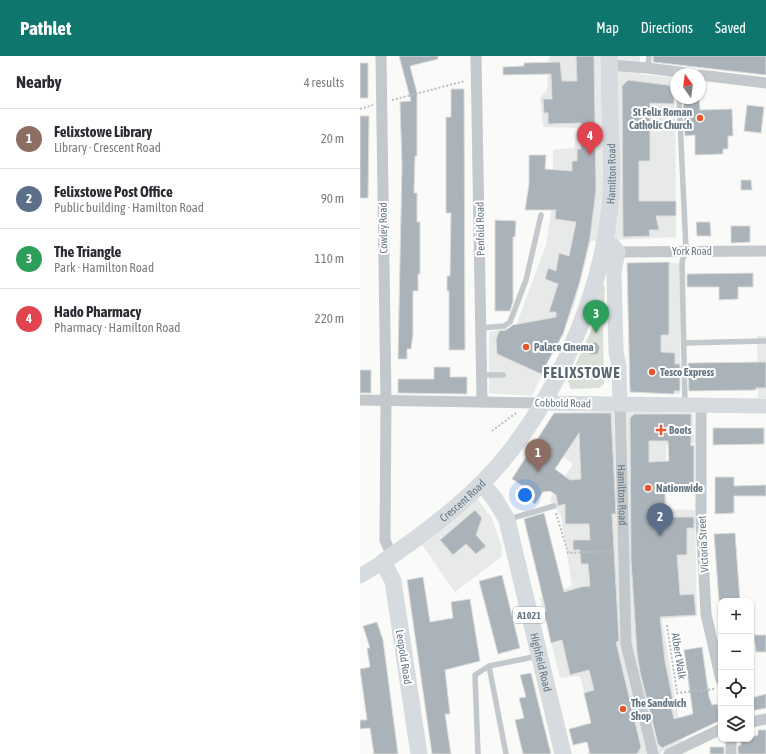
<!DOCTYPE html>
<meta charset="utf-8">
<style>
:root{--surface:#fff;--page:#f2f2f3;--text:#2b2b33;--muted:#7c7c81;--line:#e1e1e2;--accent:#0f766e}
body{margin:0;font-family:"Asap Condensed",sans-serif;background:var(--page);color:var(--text)}
.controls{position:absolute;right:12px;bottom:12px;display:grid;overflow:hidden;border-radius:8px;box-shadow:0 1px 3px #0004}
.controls button{width:36px;height:36px;display:grid;place-items:center;padding:0;border:0;border-bottom:1px solid var(--line);background:var(--surface);color:var(--text);font:20px sans-serif}
.compass{position:absolute;left:310px;top:12px;width:36px;height:36px;border-radius:50%;background:var(--surface);box-shadow:0 1px 3px #0004;rotate:346deg}
.you{position:absolute;left:165px;top:439px;width:14px;height:14px;margin:-10px;border:3px solid #fff;border-radius:50%;background:#1a73e8;box-shadow:0 0 0 6px #1a73e833}
.badge{display:grid;place-items:center;width:26px;height:26px;border-radius:50%;background:var(--accent);color:#fff;font-size:13px;font-weight:700}
.pin{position:absolute;translate:-50% -33px;filter:drop-shadow(0 1px 2px #0008)}
.pin::after{content:'';position:absolute;top:21px;width:14px;height:12px;background:inherit;clip-path:polygon(0 0,100% 0,50% 100%)}
.list{margin:0;padding:0;list-style:none}
h2{display:flex;justify-content:space-between;align-items:center;height:52px;margin:0;padding:0 16px;font-size:17px}
h2 small{font-size:13px;font-weight:400;color:var(--muted)}
.list li{display:grid;grid-template-columns:26px 1fr auto;gap:12px;align-items:center;box-sizing:border-box;height:60px;padding:0 16px;border-top:1px solid var(--line)}
.list b{display:block;font-size:15px;white-space:nowrap}
.list p{margin:0;font-size:13px;white-space:nowrap;color:var(--muted)}
.list em{font-size:13px;font-style:normal;color:var(--muted)}
.icon{flex:none;width:22px;height:22px;fill:none;stroke:currentColor;stroke-width:2;stroke-linecap:round;stroke-linejoin:round}
.map{position:relative;flex:none;width:406px;height:698px;overflow:hidden}
header{display:flex;align-items:center;gap:24px;box-sizing:border-box;height:56px;padding:0 20px;background:var(--accent);color:#fff}
header strong{font-size:19px}
nav{display:flex;gap:22px;margin-inline-start:auto;font-size:14px}
main{display:flex}
aside{flex:1;background:var(--surface)}
.map>svg:first-child{display:block}
.built{fill:#e8e9e9}
.green{fill:#dadfd7}
.building{fill:#aab3b9;stroke:#dcdcda;fill-rule:evenodd}
.lines{fill:none;stroke-linecap:round;stroke-linejoin:round}
.path{stroke:#bbbfc2;stroke-width:2;stroke-dasharray:2 2;stroke-linecap:butt}
.lane{stroke:#c3c8cc;stroke-width:5.5}
.street{stroke:#c3c8cc;stroke-width:11}
.secondary{stroke:#d6dbdf;stroke-width:15}
.primary{stroke:#d6dbdf;stroke-width:17}
.poi-dot{fill:#e4572e;stroke:#fff;stroke-width:1.5}
.labels{text-anchor:middle;dominant-baseline:central;stroke-width:4;stroke-linejoin:round;paint-order:stroke}
.shield{fill:#fff;stroke:#939fa8;stroke-width:1}
.shield-label{font-size:10px;font-weight:bold;fill:#657683}
.poi-label{font-size:11px;font-weight:bold;fill:#657683;stroke:#fff;text-anchor:start}
.street-label{font-size:11px;fill:#657683;stroke:#fff}
.district-label{font-size:15px;font-weight:bold;letter-spacing:1px;fill:#57646e;stroke:#fff}
</style>
<header>
<strong>Pathlet</strong>
<nav><a>Map</a><a>Directions</a><a>Saved</a></nav>
</header>
<main>
<aside>
<h2>Nearby<small>4 results</small></h2>
<ul class="list">
<li><span class="badge" style="background:#8d6e63">1</span><div><b>Felixstowe Library</b><p>Library · Crescent Road</p></div><em>20 m</em></li>
<li><span class="badge" style="background:#5c6f8a">2</span><div><b>Felixstowe Post Office</b><p>Public building · Hamilton Road</p></div><em>90 m</em></li>
<li><span class="badge" style="background:#2e9e5b">3</span><div><b>The Triangle</b><p>Park · Hamilton Road</p></div><em>110 m</em></li>
<li><span class="badge" style="background:#e0444e">4</span><div><b>Hado Pharmacy</b><p>Pharmacy · Hamilton Road</p></div><em>220 m</em></li>
</ul>
</aside>
<div class="map">
<svg width="406" height="698" viewBox="0 0 406 698">
<rect width="100%" height="100%" fill="#fafaf8"/>
<!-- built -->
<path class="built" d="M189,0H280V18L315,22L316,181L231,185L214,250L172,340L129,337V276L156,270L186,189L193,144V94L214,92L217,72L183,71L180,42L187,33Z
M309,206L321,208L320,338L270,336L267,207Z
M397,280H406V342H398Z
M252,355L333,357L335,387L306,389L307,453L335,454L337,560L302,563L322,685L301,696V698H228L227,696L249,690L242,659L230,662L220,620L200,622L180,542L212,530L201,460L190,443L213,408L178,383L194,357Z
M115,440L132,462L142,492L141,501L95,536L60,486Z"/>
<!-- green -->
<path class="green" d="M242,229L245,230L243,270L244,328L239,332L211,333L208,325L234,268Z"/>
<!-- building -->
<path class="building" d="M39,0H78V3L50,10L57,37V100H55L54,137H57V166H60V218H58V235H53V278L51,293H47V303H38L42,109L40,46L51,45Z
M216,0H234L236,134L230,182L220,225L203,278L181,318L137,298L136,284L139,275L146,274L153,269L196,261V256H189L198,228L185,223L188,212L196,215L199,197L209,200L216,166L195,163L196,154H165L169,128V99H186L185,113L212,115V105H217V93H221V67L188,68V57H184L183,43H192L191,18L143,19V11L164,10V7L200,6L202,25H217Z
M293,0H406V19L293,6Z
M0,7H8V42H0Z
M268,24L314,30V48L290,47V105H279V145H316V160H296L299,174H289L290,180L263,181L262,30Z
M91,33H104L105,294H89V235H87V220H90L91,157H86V61H91Z
M323,42H339L340,54L372,53L373,80H368V93H363V98L335,99V79L325,80Z
M387,49L404,51L401,77L384,75Z
M0,60H9L8,142H0Z
M381,124H391L392,134H381Z
M135,164L156,165L155,181H153V245L150,255H135Z
M336,166H350L351,180H337Z
M371,170H390V186L371,187Z
M309,206V279H301V296L315,297V308H320V335H314V338L270,336L267,207Z
M393,217V231H378V243L359,244V231H327V218Z
M236,286L240,291L238,298L231,299L226,293L229,287Z
M406,306V332H396V334L329,335L328,307Z
M74,311H90V321H107V338L38,337V323H74Z
M0,314H11V337H0Z
M194,357H251L256,458H252L259,585L256,586L281,691L277,698H230L227,686L213,689L209,673L231,667L224,637L234,634L229,614L210,619L202,584L191,587L184,555H186L164,463L184,457L204,536L221,531L230,530L228,508H221L220,494H213V484H230L229,468H205V448L198,450L196,439L190,435L183,436L175,448L158,437L163,430L152,423ZM219,377L221,423L210,424L195,413Z
M274,358H331V390L334,389V431L305,432V461H334V472H327V499H317L320,539L334,538L336,559L300,561L305,605L313,645L310,646L314,663L333,658L324,594L342,591L349,641L352,649L357,648L361,664L302,692L298,688L280,616L277,596L271,504L270,362ZM289,385H308L309,405L289,406Z
M353,372H404V388L353,389Z
M355,421H374V430L406,429V440H374V457L355,458Z
M115,454L122,462L116,479L126,490L116,498L106,488L93,499L80,484Z
M375,477L380,545H359L354,478Z
M142,519L160,592L138,598L119,525Z
M63,521L70,566L93,562L91,546L110,543L120,605L85,614L90,658H85L91,698H72L47,524Z
M17,566L23,584L38,698H14L10,672L0,673V664H7L0,613L10,611L7,592H10L3,570Z
M394,579H406V596H396Z
M171,617L181,658L191,698H163L155,664L164,662L159,642L166,641L160,619Z
M406,638V652L391,655V642Z
M398,674H406V698H378V690L381,689V684L391,683V681L398,679Z
M350,691H364V698H350Z"/>
<g class="lines">
<!-- path -->
<path class="path" d="M32,44L105,25
M0,53L13,49
M132,375L156,357
M196,457L208,497L254,495
M307,569L317,637L354,633"/>
<!-- lane -->
<path class="lane" d="M288,12L289,0
M319,42L326,194L322,206L325,349
M121,272L144,270L150,266L166,224L181,159
M324,287L406,285
M122,319H143
M149,463L194,450
M129,610L146,698
M118,698L115,619L129,610L178,600"/>
<!-- street -->
<g class="street">
<path d="M21,0L26,345L25,484L32,500"/>
<path d="M116,0L122,346"/>
<path d="M250,9L288,12L333,18"/>
<path d="M340,19L406,27"/>
<path d="M258,196L406,195"/>
<path d="M0,344L182,347"/>
<path id="s1" d="M260,348L266,588L293,698"/>
<path d="M341,350V463L346,558L361,624"/>
<path d="M391,666L406,663"/>
<path d="M371,683V698"/>
<path d="M309,698L361,673"/>
</g>
<!-- secondary -->
<path class="secondary" d="M244,186L253,189L258,196L254,216L256,296L259,310L260,348
M182,347L406,350
M0,520L23,506"/>
<!-- primary -->
<g class="primary">
<path id="s2" d="M122,427L136,445L147,464L203,698"/>
<path id="s3" d="M59,698L33,525L23,506C58,482 92,457 122,427C190,359 240,246 250,151C254,117 250,83 250,48C249,32 250,16 249,0"/>
</g>
</g>
<!-- markers -->
<g class="poi-dot">
<circle cx="340" cy="62" r="4"/>
<circle cx="166" cy="291" r="4"/>
<circle cx="292" cy="316" r="4"/>
<path d="M299 368h4v4h4v4h-4v4h-4v-4h-4v-4h4z"/>
<circle cx="288" cy="432" r="4"/>
<circle cx="263" cy="653" r="4"/>
</g>
<g class="labels">
<!-- shield labels -->
<rect class="shield" x="153" y="551" width="32" height="16" rx="3"/>
<g class="shield-label">
<text x="169" y="559">A1021</text>
</g>
<!-- poi labels -->
<g class="poi-label">
<text x="332" y="56" text-anchor="end">St Felix Roman<tspan x="332" dy="13">Catholic Church</tspan></text>
<text x="174" y="291">Palace Cinema</text>
<text x="300" y="316">Tesco Express</text>
<text x="309" y="374">Boots</text>
<text x="296" y="432">Nationwide</text>
<text x="271" y="647">The Sandwich<tspan x="271" dy="13">Shop</tspan></text>
</g>
<!-- street labels -->
<g class="street-label">
<text stroke="none"><textPath href="#s3" startOffset="666">Hamilton Road</textPath></text>
<text transform="translate(23 172) rotate(-91)">Cowley Road</text>
<text transform="translate(120 173) rotate(-91)">Penfold Road</text>
<text x="332" y="195">York Road</text>
<text transform="translate(203 347) rotate(1)">Cobbold Road</text>
<text stroke="none"><textPath href="#s1" startOffset="91">Hamilton Road</textPath></text>
<text stroke="none"><textPath href="#s3" startOffset="297">Crescent Road</textPath></text>
<text transform="translate(343 488) rotate(-93)">Victoria Street</text>
<text transform="translate(319 600) rotate(81)">Albert Walk</text>
<text transform="translate(44 601) rotate(81)">Leopold Road</text>
<text stroke="none"><textPath href="#s2" startOffset="191">Highfield Road</textPath></text>
</g>
<!-- district labels -->
<g class="district-label">
<text x="222" y="316">FELIXSTOWE</text>
</g>
</g>
</svg>
<div class="controls">
<button>+</button>
<button>−</button>
<button><svg class="icon" aria-label="locate" viewBox="0 0 24 24"><circle cx="12" cy="12" r="6"/><path d="M12 2v4M12 18v4M2 12h4M18 12h4"/></svg></button>
<button><svg class="icon" aria-label="layers" viewBox="0 0 24 24"><path d="M12 4l9 5-9 5-9-5zM3 14l9 5 9-5"/></svg></button>
</div>
<svg class="compass" viewBox="-18 -18 36 36"><path d="M0-13l5 13h-10z" fill="#e53935"/><path d="M0 13l5-13h-10z" fill="#7c7c81"/></svg>
<div class="you"></div>
<div class="pin badge" style="left:178px;top:416px;background:#8d6e63">1</div>
<div class="pin badge" style="left:300px;top:480px;background:#5c6f8a">2</div>
<div class="pin badge" style="left:236px;top:277px;background:#2e9e5b">3</div>
<div class="pin badge" style="left:230px;top:99px;background:#e0444e">4</div>
</div>
</main>
